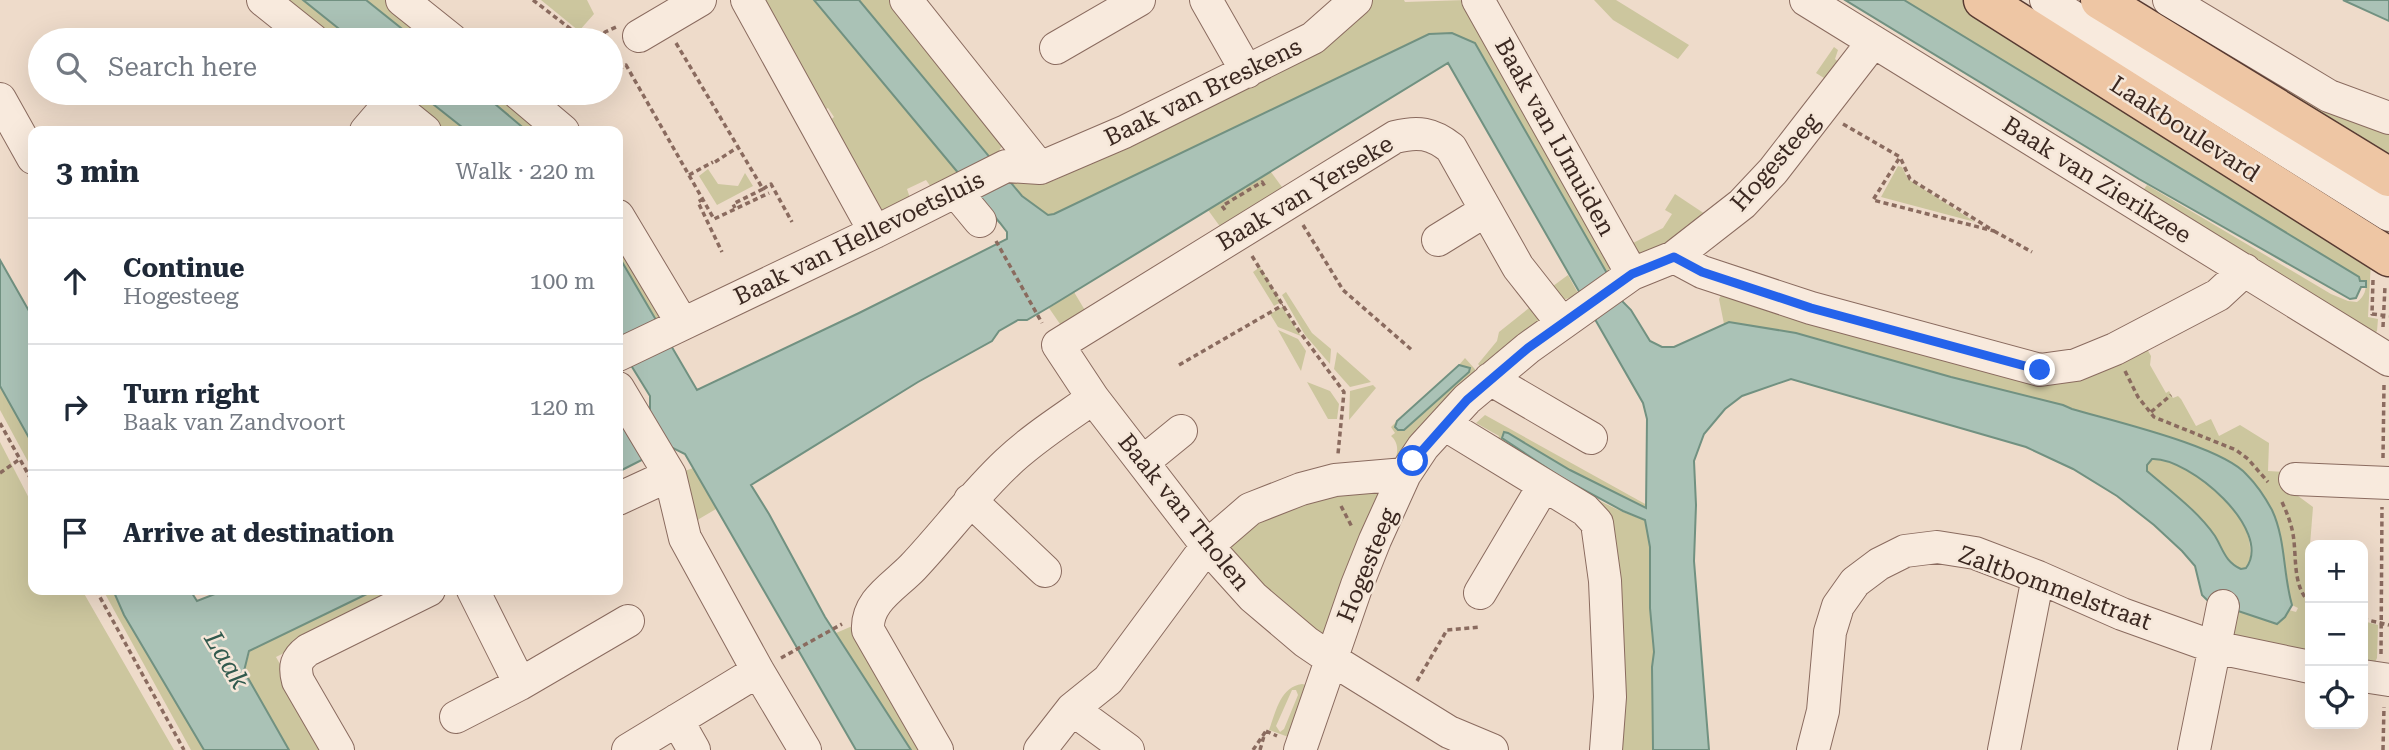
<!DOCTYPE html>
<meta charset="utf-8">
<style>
:root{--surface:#fff;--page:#f2f2f3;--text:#1f2937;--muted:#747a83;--line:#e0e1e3}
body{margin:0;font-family:"Roboto Serif",serif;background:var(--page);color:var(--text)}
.controls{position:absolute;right:21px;bottom:21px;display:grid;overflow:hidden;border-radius:14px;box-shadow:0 7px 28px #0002}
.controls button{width:63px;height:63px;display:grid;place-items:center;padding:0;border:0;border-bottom:2px solid var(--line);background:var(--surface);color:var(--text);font:35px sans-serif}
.stop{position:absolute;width:21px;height:21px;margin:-16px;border:5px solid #2563eb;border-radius:50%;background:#fff}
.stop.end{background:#2563eb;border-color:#fff;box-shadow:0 2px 7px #0008}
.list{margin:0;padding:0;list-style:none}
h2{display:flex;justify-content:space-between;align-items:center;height:91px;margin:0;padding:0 28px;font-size:30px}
h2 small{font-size:23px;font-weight:400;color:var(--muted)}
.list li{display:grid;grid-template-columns:46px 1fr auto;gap:21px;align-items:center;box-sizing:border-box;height:126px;padding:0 28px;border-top:2px solid var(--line)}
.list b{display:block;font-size:26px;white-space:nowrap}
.list p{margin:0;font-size:23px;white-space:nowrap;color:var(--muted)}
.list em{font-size:23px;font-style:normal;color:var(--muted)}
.icon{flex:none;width:38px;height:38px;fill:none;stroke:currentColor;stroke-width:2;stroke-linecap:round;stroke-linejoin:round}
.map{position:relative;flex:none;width:2389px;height:750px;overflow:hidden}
.search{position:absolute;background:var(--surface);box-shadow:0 7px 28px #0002;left:28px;top:28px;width:595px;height:77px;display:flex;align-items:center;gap:18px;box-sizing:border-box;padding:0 24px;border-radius:38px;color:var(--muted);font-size:26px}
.panel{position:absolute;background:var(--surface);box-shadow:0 7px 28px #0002;left:28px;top:126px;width:595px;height:469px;border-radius:14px}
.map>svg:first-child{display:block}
.green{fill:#ccc69e;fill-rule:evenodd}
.water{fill:#aac2b6;stroke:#719181;stroke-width:2;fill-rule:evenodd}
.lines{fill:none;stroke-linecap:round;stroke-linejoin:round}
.minor-casing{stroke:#8a6b5f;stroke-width:34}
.major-casing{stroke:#583b32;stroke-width:41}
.path{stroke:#8a6b5f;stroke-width:3.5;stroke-dasharray:5 3.5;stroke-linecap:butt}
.minor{stroke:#f8eadd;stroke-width:32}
.major{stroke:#eec6a4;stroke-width:38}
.route{stroke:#2563eb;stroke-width:9}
.labels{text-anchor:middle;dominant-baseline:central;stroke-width:5;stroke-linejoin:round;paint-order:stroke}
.street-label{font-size:24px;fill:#3b2821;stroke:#f5e7d9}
.water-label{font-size:26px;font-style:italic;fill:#315a4e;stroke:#f5e7d9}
</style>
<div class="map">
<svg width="2389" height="750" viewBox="0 0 2389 750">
<rect width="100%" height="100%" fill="#eedbca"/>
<!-- green -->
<path class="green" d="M278,0H303L353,40H327Z
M366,0H391L441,40H416Z
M541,0H587L594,14L579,31Z
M758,0H814L962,177L933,190L926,180L907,189L911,201L884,210L879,208L828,122L834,117L828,108L822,111Z
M859,0H889L1005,141L999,151L1002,155L993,162Z
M1370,0H1404L1405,2L1466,0L1617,262L1608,275L1475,44L1452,33L1428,34L1054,214L1048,215L1022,196L1011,183L1013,181H1053L1156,132Z
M1594,0H1616L1689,45L1678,59L1613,20Z
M1904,0H1963L2371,261L2368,317L2378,319L2377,331L2374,334L2139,196L2147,185L2331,294L2348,301L2357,302C2365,296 2366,290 2366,281H2360L2359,277Z
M1834,47L1838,50L1835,59L1844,67L1832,83L1816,73Z
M2228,50L2389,129V169L2218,65Z
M392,93H419L467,131H440Z
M482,93H506L550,131H527Z
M1898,166L1902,167L1908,179L1975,222L1881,197Z
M708,169L718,184L738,186L745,173L753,186L717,205L699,176Z
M1271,172L1287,194L1224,232L1208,210Z
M1675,194L1708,216L1719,212L1642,258L1627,246L1663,228L1672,214L1665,210Z
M618,225L660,304L657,324L618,255Z
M1260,267L1281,302L1274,306L1253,272Z
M1568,275L1579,295L1559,301L1549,289Z
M1725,288L1918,348L2111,361L2115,367L2147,349L2151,356L2150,365L2166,393L2169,391L2173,398L2178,396L2181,399L2196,426L2211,419L2219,436L2240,425L2269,443L2268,471L2285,472L2290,490L2313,507L2310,545V663L2219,642L2231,608L2277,624L2289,610L2296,612L2298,608L2292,605C2291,598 2287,593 2286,585C2280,541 2278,511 2248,475C2223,446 2111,421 2071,409L2063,405L1729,322L1724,324L1719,299Z
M1074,292L1086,312L1065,324H1060L1049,308Z
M1286,292L1312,333L1331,349L1330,364L1305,335L1282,295Z
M1534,304L1546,319L1486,372L1478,364L1497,341L1499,332Z
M1282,307L1301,336L1278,327L1270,314Z
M1278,330L1298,339L1306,351L1301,371Z
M1337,352L1371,382L1350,387L1334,369Z
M1465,358L1481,376L1395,461C1398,452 1399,443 1391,436L1395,433L1391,427L1397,421L1395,427L1464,378L1470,369L1459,365Z
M1307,382L1330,391L1339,404L1337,419H1328Z
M1373,385L1376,388L1349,420L1350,391Z
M0,386L33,445V471L0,410Z
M1485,415L1647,505L1646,508L1570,470L1508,433L1504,442C1546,470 1597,505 1645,520L1650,547V608L1654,652L1652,667L1653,750H1614L1604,521L1494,445L1499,436L1476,423Z
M0,442L33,506V590H82L174,750H0Z
M2156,458C2194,468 2247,504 2250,547C2251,556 2251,561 2246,568L2241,569L2228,562L2215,537L2147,471L2148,463Z
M693,468L716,509L699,519L697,523L677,474Z
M1382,489L1330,632L1320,637L1223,552L1254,520L1336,491Z
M103,590H113L124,615L204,750H191Z
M375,590H409L276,657L329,750H289L244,671L250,651Z
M2363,621L2378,625L2377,658L2374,664H2363Z
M850,627L857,629L927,750H910L836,633Z
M1302,684L1312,686L1294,739L1269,730C1276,712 1280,687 1302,684ZM1292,690H1296L1298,695L1284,729L1280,732L1276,726Z"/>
<!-- water -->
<path class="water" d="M303,0H366L416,40H353Z
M814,0H859L1022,196L1048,215L1054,214L1429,34L1452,33L1475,43L1608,275L1620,299L1631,310L1650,341L1662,347H1674L1729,322L1796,333L1951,377L2063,405L2072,409C2112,421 2222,446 2247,475C2256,484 2266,499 2272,510C2286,540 2283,575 2292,605L2285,617L2277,624L2208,601L2202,595L2195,566L2182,551L2154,525L2117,496L2073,469L2026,447L1791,379L1742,396L1725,409L1704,434L1694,461L1696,505L1694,561L1709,750H1653L1652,667L1654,652L1650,608V547L1645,520L1623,511L1562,478L1502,438L1504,432L1508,433L1570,470L1646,508L1647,419L1643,403L1448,63L1051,306L1027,320H1018L999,331L992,341L918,382L751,485L769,514L825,617L911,750H856L685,454L669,446L618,472V427L650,409V396L629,362L618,335V255L697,390L859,313L1007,239V232L1000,223ZM2152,459C2189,457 2274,530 2246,568L2241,569C2225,562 2223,549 2215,536C2197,510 2170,491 2147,471V465Z
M1845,0H1904L2359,277L2360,281H2366V287H2361L2356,298L2350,299L2139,179Z
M2343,0H2389V21Z
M419,93H482L527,131H467Z
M0,260L33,318V445L0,386Z
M1459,365L1470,368L1469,372L1404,430H1398L1395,427L1397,421Z
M113,590H190L197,601L225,590H375L249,651L244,671L289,750H204L124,615Z"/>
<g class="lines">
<defs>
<path id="minor" d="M263,0L313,40
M402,0L452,40
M747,0L875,232
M906,0L1040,168
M1206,0L1247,72
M1478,0L1632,274
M1806,0L2389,360
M2046,0L2389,215
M2169,0L2329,96L2389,118
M639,36L700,0
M1056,48L1139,0
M378,93L425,131
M518,93L563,131
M0,99L33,158
M366,131L390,103
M956,192L980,221
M618,216L682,323
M1438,240L1485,211
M1674,257L1702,272L1811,308L2040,370L2076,365L2115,349L2218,295L2245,270
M618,355L875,232L1006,166L1040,168L1124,132L1313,38L1356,0
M1490,379L1591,438
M618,388L670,475L685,538L758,671L805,750
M1444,424L1585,510L1597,523L1605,581L1610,697L1606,750
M1143,462L1181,431
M2295,479L2389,483
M618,499L670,475
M970,500L1045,571
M473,590L520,684
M1480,593L1544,485
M2363,676L2389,680
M1072,709L1128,750
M456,717L520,684L628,621
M677,720L694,750
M338,750L298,681C294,666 296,659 308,650L429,590
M628,750L758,671
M937,750L868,630C866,601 895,586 913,567C945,533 973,495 1007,463C1033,438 1064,419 1093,398
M1040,750L1072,709L1108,680L1207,546L1250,509L1301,489L1335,480L1405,474
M1300,750L1357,585L1375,540L1405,474L1423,447L1467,399L1528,348L1632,274L1674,257L1742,204L1773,171L1873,42
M1492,750L1449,732L1331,659L1306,642L1253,597L1207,546L1093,398L1058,345L1395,137C1418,131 1432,133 1451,148L1518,267L1562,323
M1813,750L1823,711L1830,632L1838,606L1855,582L1879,564L1905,551L1937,547L1975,553L2038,577L2122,614L2214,647L2310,667
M2004,750L2038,577
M2194,750L2223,606"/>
<path id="major" d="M1983,0L2389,257
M2100,0L2389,177"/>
</defs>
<!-- minor casing -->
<use href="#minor" class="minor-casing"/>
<!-- major casing -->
<use href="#major" class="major-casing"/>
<!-- path -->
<path class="path" d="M533,0L585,40
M599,40L605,32L616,27
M676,43L763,189L733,204L735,208
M611,74L626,65L714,219L769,193
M566,100L578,93
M1843,124L1900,157L1873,200L1994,231L1910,179L1900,157
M715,162L738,147
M689,175L713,162
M763,189L771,184L792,222
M703,199L698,202L722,252
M1225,210L1222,206L1262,182L1266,188
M1303,225L1343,290L1413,351
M1994,231L2032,252
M996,241L1042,323
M1252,256L1297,328L1344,392L1338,454
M2373,280L2372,314L2389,316
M2383,327L2385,286
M1179,365L1283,305
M2125,371L2138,397L2154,417L2236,450L2248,459L2268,482
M2151,412L2171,395
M0,423L33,483
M2383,458L2384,385
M0,473L20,459
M2282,502C2287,513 2291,523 2293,534C2297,557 2292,586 2310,603
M1341,506L1352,527
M96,590L184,750
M2363,619L2389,625
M2381,654L2382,507
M781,658L842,624
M1417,681L1447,630L1481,627
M1266,731L1277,736
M1253,750L1266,731
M1260,750L1264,736
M2383,750L2384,707"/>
<!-- minor -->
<use href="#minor" class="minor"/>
<!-- major -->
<use href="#major" class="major"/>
</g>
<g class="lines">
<!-- route -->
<path class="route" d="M1413,461L1467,400L1528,348L1632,274L1674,257L1702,272L1811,308L2040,370"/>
</g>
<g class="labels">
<!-- street labels -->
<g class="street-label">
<text transform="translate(1203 92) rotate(-26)">Baak van Breskens</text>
<text transform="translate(2185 129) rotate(33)">Laakboulevard</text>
<text transform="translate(1555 137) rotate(61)">Baak van IJmuiden</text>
<text transform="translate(1775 162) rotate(-49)">Hogesteeg</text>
<text transform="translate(2097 180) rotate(32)">Baak van Zierikzee</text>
<text transform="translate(1305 193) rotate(-31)">Baak van Yerseke</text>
<text transform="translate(859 238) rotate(-26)">Baak van Hellevoetsluis</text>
<text transform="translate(1184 512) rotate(51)">Baak van Tholen</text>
<text transform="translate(1367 565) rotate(-68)">Hogesteeg</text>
<text transform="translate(2055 588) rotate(20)">Zaltbommelstraat</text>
</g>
<!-- water labels -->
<g class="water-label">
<text transform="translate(227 660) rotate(59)">Laak</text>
</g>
</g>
</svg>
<div class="controls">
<button>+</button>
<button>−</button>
<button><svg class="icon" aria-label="locate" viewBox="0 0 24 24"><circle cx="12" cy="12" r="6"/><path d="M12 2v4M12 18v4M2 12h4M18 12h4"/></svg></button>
</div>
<div class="stop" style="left:1413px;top:461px"></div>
<div class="stop end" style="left:2040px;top:370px"></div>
<div class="search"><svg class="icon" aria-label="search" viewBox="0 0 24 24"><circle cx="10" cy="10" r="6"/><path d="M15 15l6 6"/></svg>Search here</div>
<section class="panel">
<h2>3 min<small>Walk · 220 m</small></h2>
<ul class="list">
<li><svg class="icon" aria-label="ahead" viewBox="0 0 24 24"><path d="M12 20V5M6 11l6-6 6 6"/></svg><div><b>Continue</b><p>Hogesteeg</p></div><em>100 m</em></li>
<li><svg class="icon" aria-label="right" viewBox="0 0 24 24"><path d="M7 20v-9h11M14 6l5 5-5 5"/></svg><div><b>Turn right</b><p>Baak van Zandvoort</p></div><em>120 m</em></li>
<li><svg class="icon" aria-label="arrive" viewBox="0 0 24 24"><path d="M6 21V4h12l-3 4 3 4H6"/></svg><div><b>Arrive at destination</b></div></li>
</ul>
</section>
</div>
